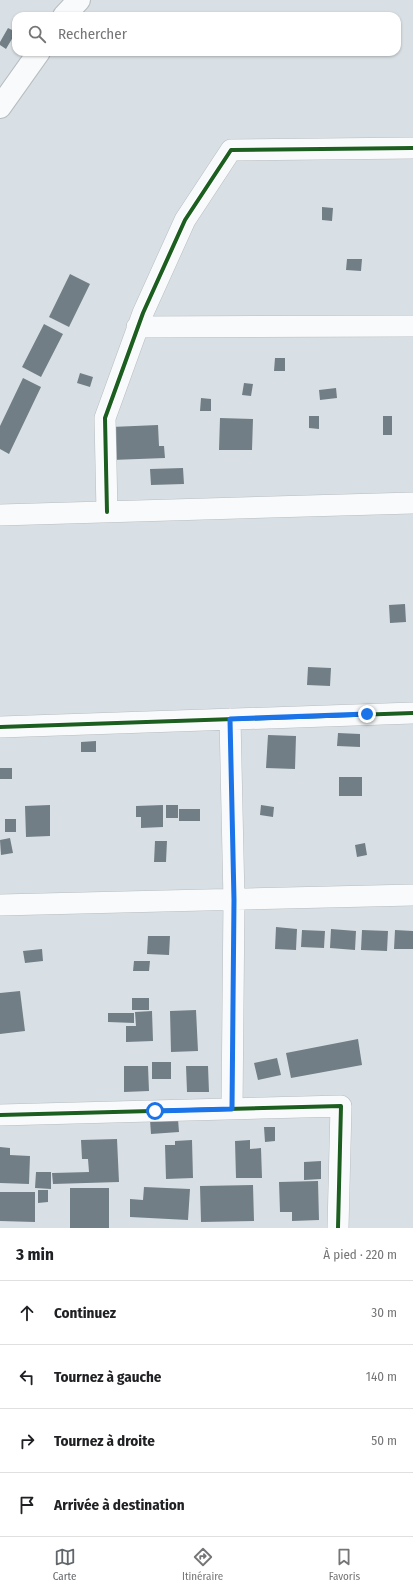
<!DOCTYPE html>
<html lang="fr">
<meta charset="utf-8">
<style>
:root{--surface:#fff;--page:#f2f2f2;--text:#202124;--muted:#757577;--line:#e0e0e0;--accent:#61666a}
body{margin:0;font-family:"Fira Sans Condensed",sans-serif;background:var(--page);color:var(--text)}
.stop{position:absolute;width:12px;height:12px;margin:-9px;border:3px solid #1a73e8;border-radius:50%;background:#fff}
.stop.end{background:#1a73e8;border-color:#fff;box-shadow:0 1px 4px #0008}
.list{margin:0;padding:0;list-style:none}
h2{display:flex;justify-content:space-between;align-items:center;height:52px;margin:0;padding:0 16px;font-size:17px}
h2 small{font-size:13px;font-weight:400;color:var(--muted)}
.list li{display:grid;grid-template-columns:26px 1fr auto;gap:12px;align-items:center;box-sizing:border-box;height:64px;padding:0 16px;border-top:1px solid var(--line)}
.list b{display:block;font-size:15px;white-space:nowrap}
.list em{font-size:13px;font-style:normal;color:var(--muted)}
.icon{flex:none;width:22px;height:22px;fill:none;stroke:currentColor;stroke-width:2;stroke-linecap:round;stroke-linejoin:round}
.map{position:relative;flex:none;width:413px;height:1228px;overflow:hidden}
.search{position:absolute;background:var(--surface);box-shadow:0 1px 3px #0004;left:12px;right:12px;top:12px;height:44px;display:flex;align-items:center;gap:10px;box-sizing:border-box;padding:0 14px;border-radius:12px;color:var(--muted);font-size:15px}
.sheet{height:308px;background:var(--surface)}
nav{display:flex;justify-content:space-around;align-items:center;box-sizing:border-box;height:56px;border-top:1px solid var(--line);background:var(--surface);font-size:11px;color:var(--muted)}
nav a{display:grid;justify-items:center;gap:2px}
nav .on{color:var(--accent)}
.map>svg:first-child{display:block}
.building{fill:#717e85}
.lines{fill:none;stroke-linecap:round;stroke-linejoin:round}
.street-casing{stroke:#b7bcc0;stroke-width:22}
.secondary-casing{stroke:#b7bcc0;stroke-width:24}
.street{stroke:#f9fafb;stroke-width:21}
.secondary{stroke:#f9fafb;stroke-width:22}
.cycleway-casing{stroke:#fff;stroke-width:6}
.cycleway{stroke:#1b5e20;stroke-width:4}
.route{stroke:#1a73e8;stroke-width:5}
</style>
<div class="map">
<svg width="413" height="1228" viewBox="0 0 413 1228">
<rect width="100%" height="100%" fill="#d9e0e5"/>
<!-- building -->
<path class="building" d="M8,28L16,32L6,49L0,45V42Z
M322,207L333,208L332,221L322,220Z
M347,259H362L361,271L346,270Z
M70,274L90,284L69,327L49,317Z
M44,324L63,334L41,377L22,367Z
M275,358H285V371H274Z
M80,373L93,377L90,387L77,383Z
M23,378L41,387L9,454L0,449V426Z
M244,383L253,384L251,396L242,395Z
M336,388L337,398L320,400L319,390Z
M201,398L211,399V411H200Z
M309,416H319V429L309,428Z
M383,416H392V435H383Z
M220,418L253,419L252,450H219Z
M158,425L159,446H164L165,458L112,460L111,427Z
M183,468L184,484L151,485L150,469Z
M405,604L406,622L390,623L389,605Z
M308,667L331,668L330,686L307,685Z
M338,733L360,734V747L337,746Z
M268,735L296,736L295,769L266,768Z
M96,741V752H81V742Z
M0,768H12V779H0Z
M339,777H362V796H339Z
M50,805V836L26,837L25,806Z
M163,805V827L141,828V817H136V806Z
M166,805H178V818H166Z
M261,805L274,807L273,817L260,815Z
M179,809H200V821H179Z
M5,819H16V832H5Z
M10,838L13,853L1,855L0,840Z
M155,841H167L166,862H154Z
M365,843L367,855L357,857L355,845Z
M276,927L297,929L296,950L275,949Z
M331,929L356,931L355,950L330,948Z
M302,930L325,931L324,948L301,947Z
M362,930L388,931L387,951L361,950Z
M395,930L413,931V949H394Z
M148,936H170L169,955L147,954Z
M42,949L43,961L25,963L23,951Z
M134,961H150L149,971H133Z
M20,991L25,1031L0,1034V993Z
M132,998H149V1010H132Z
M196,1010L198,1051L171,1052L170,1011Z
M152,1011L153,1041L126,1042V1026H136L135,1012Z
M108,1013H134V1023L108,1022Z
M358,1039L362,1065L291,1078L286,1053Z
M277,1058L281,1075L258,1080L254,1063Z
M152,1062H171V1079H152Z
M124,1066H148L149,1091L124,1092Z
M186,1066H208L209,1092H187Z
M178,1119L179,1132L151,1134L150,1120Z
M264,1127H275V1141L265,1142Z
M117,1139L119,1182L53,1184L52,1173L89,1172L88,1159H82L81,1140Z
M192,1140L193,1178L166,1179L165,1145H175V1141Z
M250,1140V1149L261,1148L262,1178H236L235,1141Z
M0,1147L10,1148V1155L30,1156L29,1184L0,1183Z
M321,1161V1179L304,1180V1162Z
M36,1172H51V1189L35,1188Z
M318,1181L319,1220L292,1221V1212H280L279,1182Z
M253,1185L254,1221L201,1222L200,1186Z
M144,1187L190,1189L188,1220L130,1217V1199L143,1200Z
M70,1188H109V1228H70Z
M38,1190H48V1202L38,1203Z
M0,1192H35V1222L0,1221Z"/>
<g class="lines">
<defs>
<path id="street" d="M137,327L413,326
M107,512L105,418L143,313L185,220L231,150L413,148
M0,515L413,503
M230,719L234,900L232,1109
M0,727L413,713
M0,905L413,895
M0,1115L341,1106L338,1228"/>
<path id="secondary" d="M64,16L79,0
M0,107L39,52"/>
</defs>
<!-- street casing -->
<use href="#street" class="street-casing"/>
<!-- secondary casing -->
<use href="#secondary" class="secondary-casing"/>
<!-- street -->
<use href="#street" class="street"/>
<!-- secondary -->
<use href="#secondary" class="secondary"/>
<defs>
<path id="cycleway" d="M107,512L105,418L143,313L185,220L231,150L413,148
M0,727L413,713
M0,1115L341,1106L338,1228"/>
</defs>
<!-- cycleway casing -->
<use href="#cycleway" class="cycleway-casing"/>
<!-- cycleway -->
<use href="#cycleway" class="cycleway"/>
</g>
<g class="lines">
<!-- route -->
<path class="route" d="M155,1111L232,1109L234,900L230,719L367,714"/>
</g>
</svg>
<div class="stop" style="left:155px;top:1111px"></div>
<div class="stop end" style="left:367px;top:714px"></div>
<div class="search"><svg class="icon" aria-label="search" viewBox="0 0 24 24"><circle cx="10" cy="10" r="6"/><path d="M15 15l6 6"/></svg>Rechercher</div>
</div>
<section class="sheet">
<h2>3 min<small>À pied · 220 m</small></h2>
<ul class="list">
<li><svg class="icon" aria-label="ahead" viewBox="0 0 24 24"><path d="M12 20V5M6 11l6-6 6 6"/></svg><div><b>Continuez</b></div><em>30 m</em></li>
<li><svg class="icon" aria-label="left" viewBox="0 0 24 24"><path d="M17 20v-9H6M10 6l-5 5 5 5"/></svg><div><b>Tournez à gauche</b></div><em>140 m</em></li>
<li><svg class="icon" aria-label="right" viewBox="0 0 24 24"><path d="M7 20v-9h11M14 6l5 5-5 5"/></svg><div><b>Tournez à droite</b></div><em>50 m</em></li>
<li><svg class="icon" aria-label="arrive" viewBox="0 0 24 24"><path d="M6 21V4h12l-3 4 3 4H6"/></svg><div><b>Arrivée à destination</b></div></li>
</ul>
</section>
<nav>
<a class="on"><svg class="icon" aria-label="map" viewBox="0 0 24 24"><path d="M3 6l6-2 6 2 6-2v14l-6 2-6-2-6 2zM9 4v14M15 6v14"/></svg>Carte</a>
<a><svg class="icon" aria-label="directions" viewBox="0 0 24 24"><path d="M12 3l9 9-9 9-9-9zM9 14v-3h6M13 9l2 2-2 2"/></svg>Itinéraire</a>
<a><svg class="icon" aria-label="saved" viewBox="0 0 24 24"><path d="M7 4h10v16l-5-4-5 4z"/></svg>Favoris</a>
</nav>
